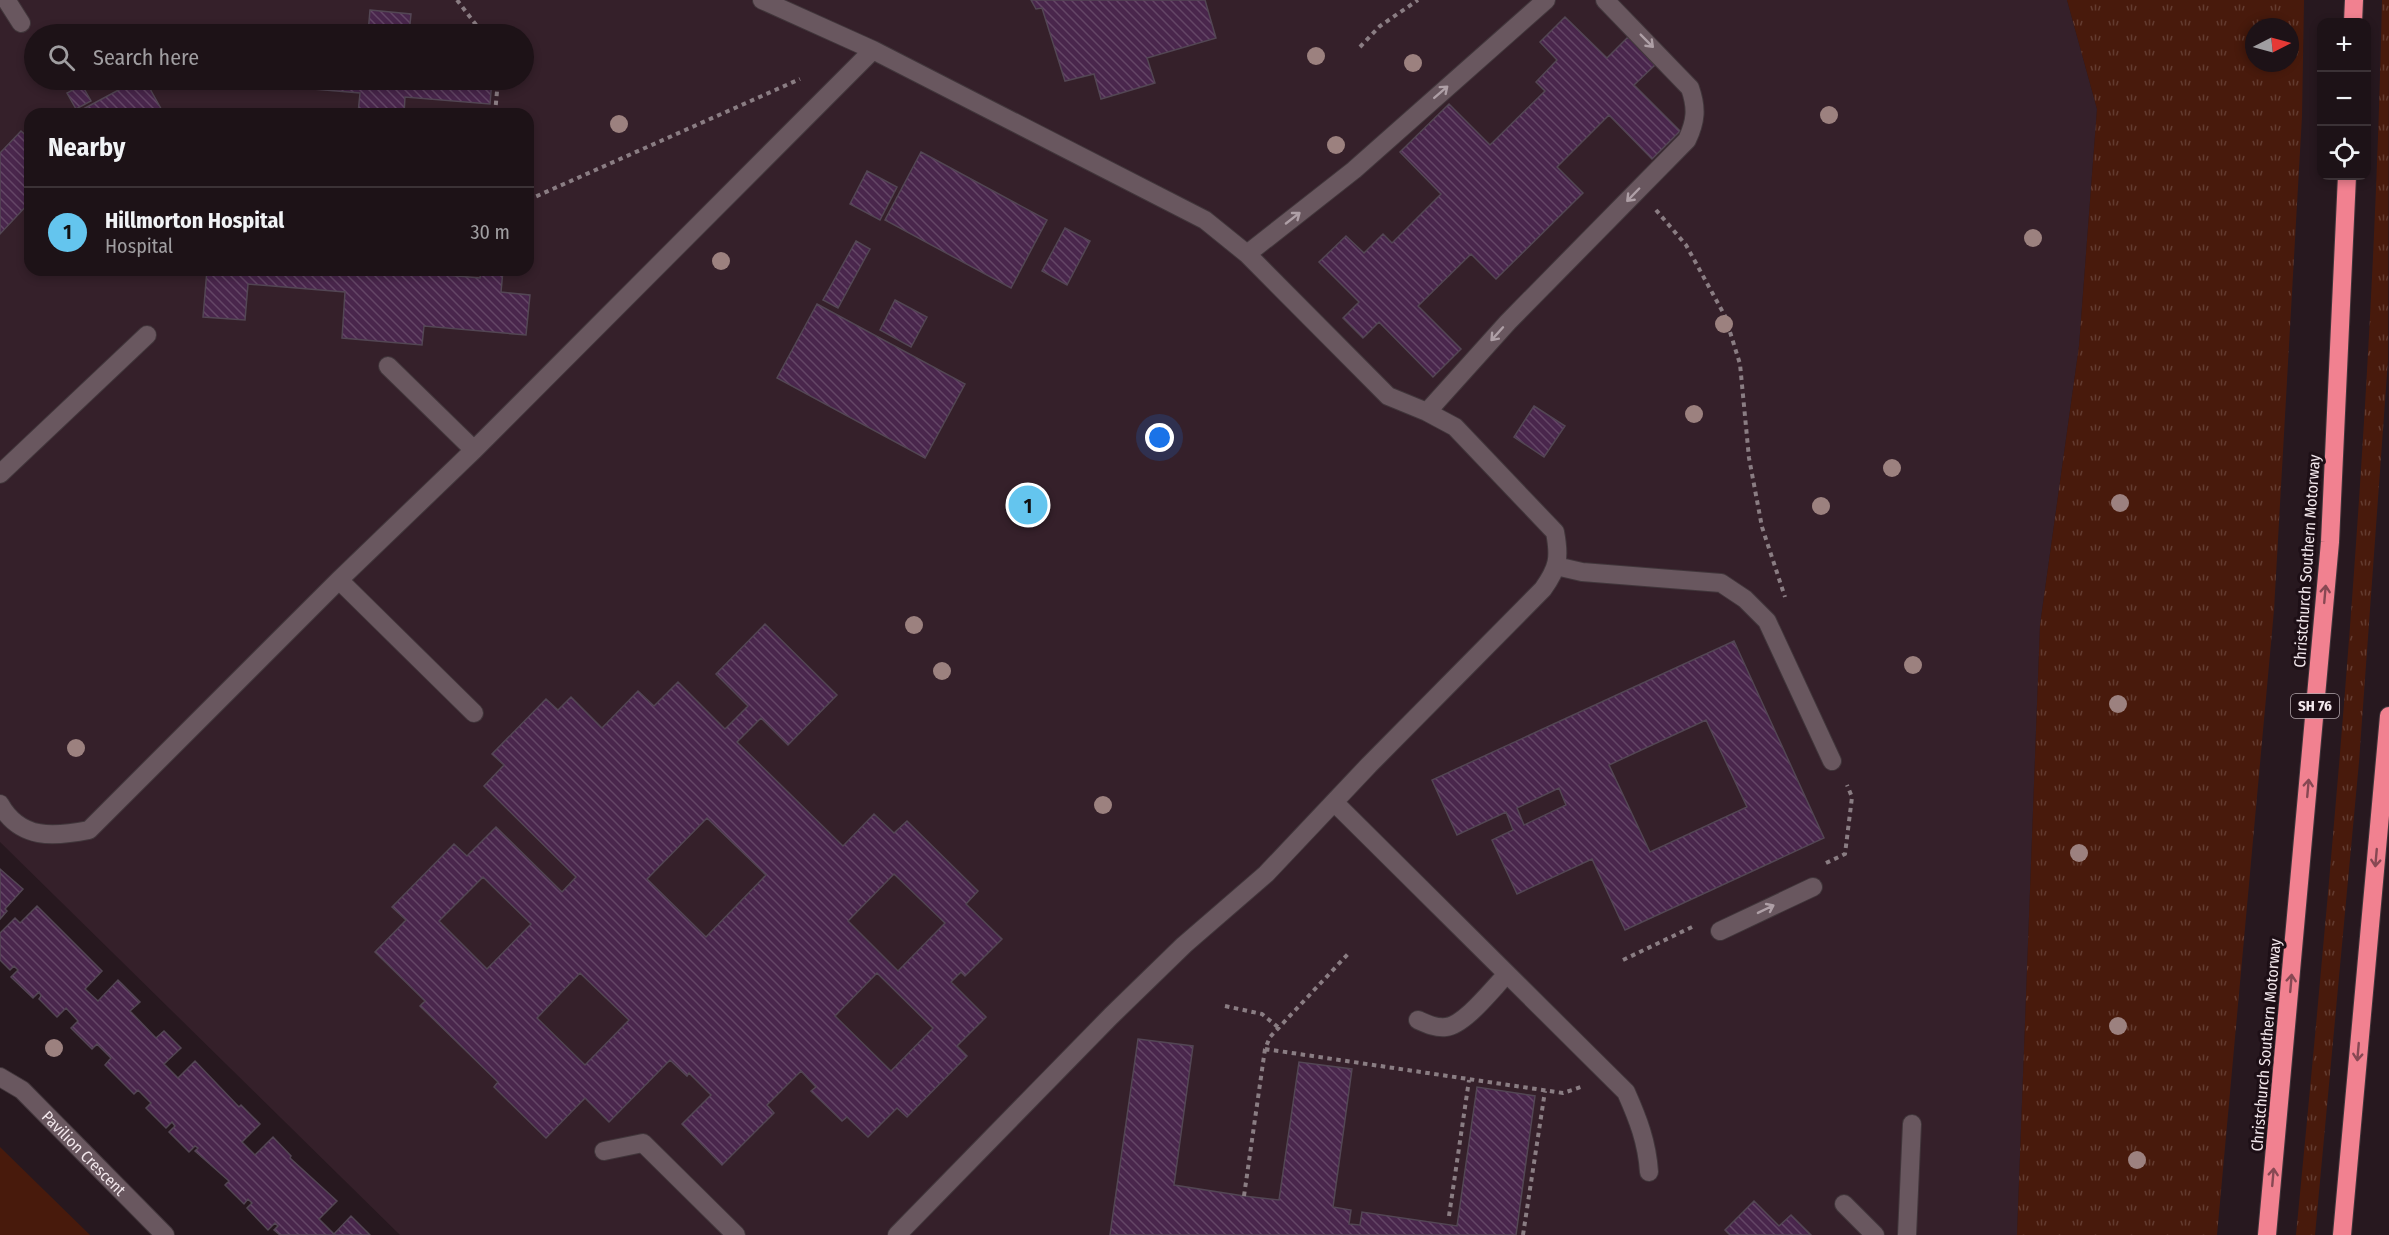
<!DOCTYPE html>
<meta charset="utf-8">
<style>
:root{--surface:#1d1217;--page:#2a2024;--text:#f1f3f6;--muted:#a09ea1;--line:#3b3236;--accent:#64c5ee}
body{margin:0;font-family:"Fira Sans Condensed",sans-serif;background:var(--page);color:var(--text)}
.controls{position:absolute;right:18px;top:18px;display:grid;overflow:hidden;border-radius:12px;box-shadow:0 3px 9px #0003}
.controls button{width:54px;height:54px;display:grid;place-items:center;padding:0;border:0;border-bottom:2px solid var(--line);background:var(--surface);color:var(--text);font:30px sans-serif}
.compass{position:absolute;left:2245px;top:18px;width:54px;height:54px;border-radius:50%;background:var(--surface);box-shadow:0 3px 9px #0003;rotate:84deg}
.you{position:absolute;left:1160px;top:438px;width:21px;height:21px;margin:-15px;border:4px solid #fff;border-radius:50%;background:#1a73e8;box-shadow:0 0 0 9px #1a73e833}
.badge{display:grid;place-items:center;width:39px;height:39px;border-radius:50%;background:var(--accent);color:#111;font-size:20px;font-weight:700}
.pin{position:absolute;translate:-50% -50%;border:3px solid #fff;box-shadow:0 2px 6px #0006}
.list{margin:0;padding:0;list-style:none}
h2{display:flex;justify-content:space-between;align-items:center;height:78px;margin:0;padding:0 24px;font-size:26px}
h2 small{font-size:20px;font-weight:400;color:var(--muted)}
.list li{display:grid;grid-template-columns:39px 1fr auto;gap:18px;align-items:center;box-sizing:border-box;height:90px;padding:0 24px;border-top:2px solid var(--line)}
.list b{display:block;font-size:22px;white-space:nowrap}
.list p{margin:0;font-size:20px;white-space:nowrap;color:var(--muted)}
.list em{font-size:20px;font-style:normal;color:var(--muted)}
.icon{flex:none;width:33px;height:33px;fill:none;stroke:currentColor;stroke-width:2;stroke-linecap:round;stroke-linejoin:round}
.map{position:relative;flex:none;width:2389px;height:1235px;overflow:hidden}
.search{position:absolute;background:var(--surface);box-shadow:0 3px 9px #0003;left:24px;top:24px;width:510px;height:66px;display:flex;align-items:center;gap:15px;box-sizing:border-box;padding:0 21px;border-radius:33px;color:var(--muted);font-size:22px}
.panel{position:absolute;background:var(--surface);box-shadow:0 3px 9px #0003;left:24px;top:108px;width:510px;height:168px;border-radius:18px}
.map>svg:first-child{display:block}
.built{fill:#35202a;fill-rule:evenodd}
.grass{fill:url(#grass-tufts);fill-rule:evenodd}
.park{fill:#481a0c}
.building{fill:url(#building-back-hatch);stroke:#534654;stroke-width:1.5;fill-rule:evenodd}
.lines{fill:none;stroke-linecap:round;stroke-linejoin:round}
.service-casing{stroke:#41363b;stroke-width:20}
.minor-casing{stroke:#41363b;stroke-width:20}
.motorway-casing{stroke:#41363b;stroke-width:20}
.path{stroke:#8a7d83;stroke-width:4;stroke-dasharray:4.5 4.5;stroke-linecap:butt}
.service{stroke:#69575f;stroke-width:18}
.minor{stroke:#69575f;stroke-width:18}
.motorway{stroke:#f18190;stroke-width:18}
.tree{fill:#9c817f}
.oneway{stroke:#ae9fa6}
.oneway2{stroke:#874853}
.labels{text-anchor:middle;dominant-baseline:central;stroke-width:6;stroke-linejoin:round;paint-order:stroke}
.shield{fill:#1d0f16;stroke:#b2a6ac;stroke-width:1.5}
.shield-label{font-size:15px;font-weight:bold;fill:#f2e7ec}
.street-label{font-size:16px;fill:#f2e7ec;stroke:#1d0f16}
</style>
<div class="map">
<svg width="2389" height="1235" viewBox="0 0 2389 1235">
<defs>
<pattern id="grass-tufts" width="24" height="20" patternUnits="userSpaceOnUse" patternTransform="scale(1.5)"><rect width="24" height="20" fill="#481a0c"/><path d="M3 7l-1-3M5 7V3M7 7l1-3M15 17l-1-3M17 17v-4M19 17l1-3" fill="none" stroke="#633b30"/></pattern>
<pattern id="building-back-hatch" width="6" height="6" patternUnits="userSpaceOnUse" patternTransform="scale(1.5)"><rect width="6" height="6" fill="#49264c"/><path d="M-1 5l2 2M0 0l6 6M5-1l2 2" fill="none" stroke="#644666"/></pattern>
</defs>
<rect width="100%" height="100%" fill="#27181f"/>
<!-- built -->
<path class="built" d="M3,0H2067L2097,109L2079,346L2040,625L2017,1235H400L0,842V3ZM34,34H524V80H34ZM30,114H528V270H30Z"/>
<!-- grass -->
<path class="grass" d="M2067,0H2304L2302,116L2274,610L2217,1235H2017L2040,625L2079,346L2097,109ZM2254,27H2290V63H2254Z
M2382,0H2389L2388,360L2359,762L2315,1235H2296C2336,823 2373,414 2382,0Z"/>
<!-- park -->
<path class="park" d="M0,1147L90,1235H0Z"/>
<!-- building -->
<path class="building" d="M1031,0H1205L1216,38L1147,58L1155,83L1101,99L1094,74L1065,81L1042,8L1036,9Z
M370,10L411,14L409,34H368Z
M1565,17L1607,58L1628,37L1655,65L1634,85L1680,131L1652,159L1609,115L1557,167L1583,193L1496,279L1471,254L1418,306L1461,349L1433,377L1379,322L1363,338L1343,318L1359,302L1319,262L1346,236L1364,253L1383,234L1392,243L1441,194L1400,152L1449,104L1490,145L1545,91L1536,82L1557,60L1540,42Z
M137,80H145L164,114H74Z
M278,80H492L490,104L405,97L404,114H358L360,93L278,86Z
M82,85L91,101L76,109L67,93Z
M21,131L30,139V202L0,234V153Z
M921,152L1047,220L1011,288L885,220Z
M867,171L897,187L880,220L850,204Z
M1065,228L1090,241L1067,285L1042,271Z
M856,241L870,249L838,308L823,300Z
M207,270H447L446,275L480,278L481,270H503L501,292L530,295L526,335L424,326L422,345L342,338L345,292L248,284L245,320L203,317Z
M895,300L927,317L911,347L880,330Z
M817,304L965,384L925,458L777,378Z
M1534,406L1565,426L1544,457L1514,437Z
M765,624L837,695L788,745L761,718L737,742L843,846L874,814L894,833L907,821L978,891L966,904L1002,939L965,976L961,972L951,982L986,1017L957,1046L967,1056L907,1117L897,1108L868,1137L847,1117L842,1121L811,1091L816,1087L801,1071L767,1105L774,1113L722,1165L682,1124L711,1095L689,1073L687,1076L670,1060L609,1122L585,1098L546,1138L494,1087L498,1082L420,1006L425,1001L375,952L406,920L392,907L454,844L467,856L496,827L562,892L576,877L484,786L504,765L492,754L546,699L558,710L571,697L602,728L638,691L654,706L678,682L725,729L748,706L716,674ZM707,818L766,875L706,937L647,879ZM894,874L945,923L898,971L848,921ZM483,877L531,924L487,969L439,921ZM580,973L629,1020L585,1065L537,1018ZM877,973L933,1028L891,1071L835,1016Z
M1734,641L1824,838L1625,930L1592,859L1517,894L1492,840L1513,830L1506,812L1457,835L1432,780ZM1706,720L1747,807L1650,852L1609,765ZM1559,788L1566,805L1524,825L1517,808Z
M0,869L23,889L5,909L7,911L0,919Z
M37,906L102,971L85,989L98,1001L118,980L140,1002L130,1011L156,1038L164,1031L181,1048L164,1064L178,1078L195,1061L239,1107L241,1105L260,1124L242,1142L255,1155L273,1137L291,1156L290,1158L337,1201L319,1219L334,1234L351,1216L370,1235H280L274,1230L278,1226L275,1223L268,1230L247,1208L252,1203L248,1199L244,1204L225,1185L229,1181L195,1151L198,1148L195,1146L189,1152L169,1132L175,1126L172,1122L166,1128L146,1108L151,1103L138,1090L134,1094L105,1065L111,1058L97,1044L92,1049L71,1028L78,1021L66,1008L57,1017L39,999L41,996L39,992L33,998L11,977L18,970L14,966L10,970L0,960V933L15,918L20,923Z
M1138,1039L1193,1046L1174,1185L1244,1196L1279,1200L1299,1062L1352,1069L1333,1207L1351,1210L1349,1224L1360,1225L1362,1212L1457,1226L1477,1087L1535,1096L1516,1235H1110Z
M1754,1201L1779,1226L1791,1215L1811,1235H1730L1725,1230Z"/>
<g class="lines">
<defs>
<path id="service" d="M762,0L873,50L1205,220L1247,254L1388,396L1427,412L1455,427L1555,532C1560,558 1558,568 1543,589L1369,765L1266,874L1184,945L1111,1016L897,1235
M7,1L21,23
M1247,254L1354,170L1546,0
M388,366L474,450
M1427,412L1508,322L1687,140C1696,121 1697,108 1690,88L1605,0
M0,474L147,335
M1556,566L1582,572L1721,583L1745,599L1767,621L1832,761
M339,580L474,713
M1334,802L1626,1092C1638,1119 1647,1142 1649,1172
M0,804C20,840 54,837 89,830L339,580L474,450L873,50
M1720,931L1813,887
M1418,1020C1427,1024 1435,1028 1446,1027C1465,1025 1493,988 1507,974
M604,1151L643,1143L736,1235
M1844,1204L1875,1235
M1907,1235L1912,1124"/>
<g id="minor">
<path id="s1" d="M0,1077L22,1090L165,1235"/>
</g>
<path id="motorway" d="M2353,22L2354,0
M2267,1235L2330,542L2347,176
M2342,1235L2389,716"/>
</defs>
<!-- service casing -->
<use href="#service" class="service-casing"/>
<!-- minor casing -->
<use href="#minor" class="minor-casing"/>
<!-- motorway casing -->
<use href="#motorway" class="motorway-casing"/>
<!-- path -->
<path class="path" d="M457,0L483,34
M1360,47L1380,26L1418,0
M495,114L498,80
M528,200L800,79
M1656,210L1686,245L1725,316L1740,364L1749,458L1762,527L1785,597
M1826,863L1845,854L1852,797L1847,785
M1623,960L1692,927
M1225,1006L1262,1014L1279,1028
M1265,1049L1563,1093L1581,1087
M1244,1196L1265,1049L1270,1037L1348,954
M1449,1216L1469,1080
M1523,1235L1545,1091"/>
<!-- service -->
<use href="#service" class="service"/>
<!-- minor -->
<use href="#minor" class="minor"/>
<!-- motorway -->
<use href="#motorway" class="motorway"/>
</g>
<!-- trees -->
<g class="tree">
<circle cx="1316" cy="56" r="9"/>
<circle cx="1413" cy="63" r="9"/>
<circle cx="1829" cy="115" r="9"/>
<circle cx="619" cy="124" r="9"/>
<circle cx="1336" cy="145" r="9"/>
<circle cx="2033" cy="238" r="9"/>
<circle cx="721" cy="261" r="9"/>
<circle cx="1724" cy="324" r="9"/>
<circle cx="1694" cy="414" r="9"/>
<circle cx="1892" cy="468" r="9"/>
<circle cx="2120" cy="503" r="9"/>
<circle cx="1821" cy="506" r="9"/>
<circle cx="914" cy="625" r="9"/>
<circle cx="1913" cy="665" r="9"/>
<circle cx="942" cy="671" r="9"/>
<circle cx="2118" cy="704" r="9"/>
<circle cx="76" cy="748" r="9"/>
<circle cx="1103" cy="805" r="9"/>
<circle cx="2079" cy="853" r="9"/>
<circle cx="2118" cy="1026" r="9"/>
<circle cx="54" cy="1048" r="9"/>
<circle cx="2137" cy="1160" r="9"/>
</g>
<!-- one-way arrows -->
<defs><path id="oneway-shaft" d="M-6 0H5M1.5-3L5.5 0L1.5 3" fill="none" stroke-width="1.6" stroke-linecap="round" stroke-linejoin="round" transform="scale(1.5)"/></defs>
<g class="oneway">
<use href="#oneway-shaft" transform="translate(1647 41) rotate(45)"/>
<use href="#oneway-shaft" transform="translate(1441 92) rotate(-41)"/>
<use href="#oneway-shaft" transform="translate(1633 195) rotate(134)"/>
<use href="#oneway-shaft" transform="translate(1293 218) rotate(-38)"/>
<use href="#oneway-shaft" transform="translate(1497 334) rotate(132)"/>
<use href="#oneway-shaft" transform="translate(1766 909) rotate(-26)"/>
</g>
<g class="oneway2">
<use href="#oneway-shaft" transform="translate(2325 594) rotate(-85)"/>
<use href="#oneway-shaft" transform="translate(2308 788) rotate(-85)"/>
<use href="#oneway-shaft" transform="translate(2376 858) rotate(95)"/>
<use href="#oneway-shaft" transform="translate(2291 983) rotate(-85)"/>
<use href="#oneway-shaft" transform="translate(2358 1052) rotate(95)"/>
<use href="#oneway-shaft" transform="translate(2273 1177) rotate(-85)"/>
</g>
<g class="labels">
<!-- shield labels -->
<rect class="shield" x="2291" y="694" width="48" height="24" rx="4.5"/>
<g class="shield-label">
<text x="2315" y="706">SH 76</text>
</g>
<!-- street labels -->
<g class="street-label">
<text transform="translate(2307 561) rotate(-86)">Christchurch Southern Motorway</text>
<text transform="translate(2266 1045) rotate(-85)">Christchurch Southern Motorway</text>
<text stroke="none"><textPath href="#s1" startOffset="114">Pavilion Crescent</textPath></text>
</g>
</g>
</svg>
<div class="controls">
<button>+</button>
<button>−</button>
<button><svg class="icon" aria-label="locate" viewBox="0 0 24 24"><circle cx="12" cy="12" r="6"/><path d="M12 2v4M12 18v4M2 12h4M18 12h4"/></svg></button>
</div>
<svg class="compass" viewBox="-18 -18 36 36"><path d="M0-13l5 13h-10z" fill="#e53935"/><path d="M0 13l5-13h-10z" fill="#a09ea1"/></svg>
<div class="you"></div>
<div class="pin badge" style="left:1028px;top:505px">1</div>
<div class="search"><svg class="icon" aria-label="search" viewBox="0 0 24 24"><circle cx="10" cy="10" r="6"/><path d="M15 15l6 6"/></svg>Search here</div>
<section class="panel">
<h2>Nearby<small></small></h2>
<ul class="list">
<li><span class="badge">1</span><div><b>Hillmorton Hospital</b><p>Hospital</p></div><em>30 m</em></li>
</ul>
</section>
</div>
